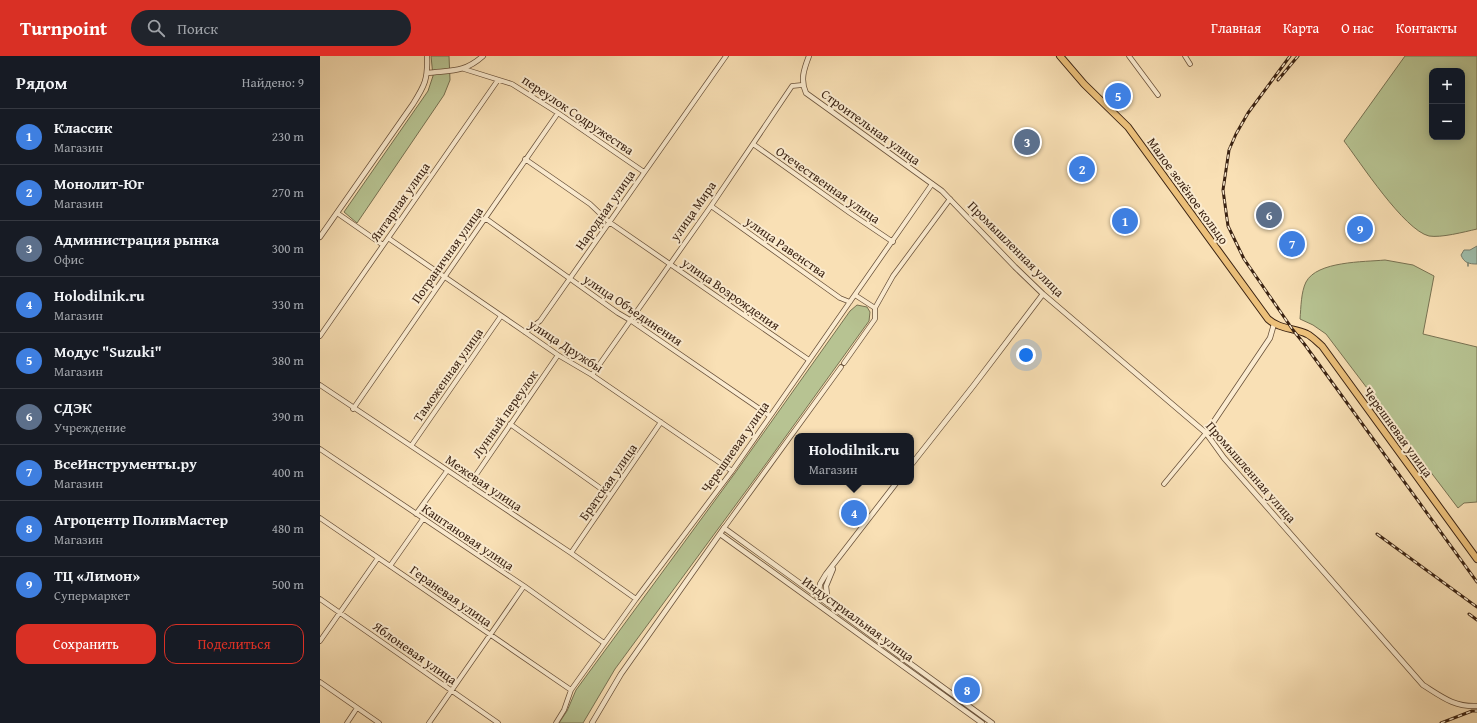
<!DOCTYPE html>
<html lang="ru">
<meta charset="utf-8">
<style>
:root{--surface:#171b24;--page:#20242c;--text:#f1f3f6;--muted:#9ea1a6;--line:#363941;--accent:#d93025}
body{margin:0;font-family:"Gentium Book Plus",serif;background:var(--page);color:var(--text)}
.controls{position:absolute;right:12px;top:12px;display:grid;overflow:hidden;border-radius:8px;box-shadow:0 2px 10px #0003}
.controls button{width:36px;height:36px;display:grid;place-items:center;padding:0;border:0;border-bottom:1px solid var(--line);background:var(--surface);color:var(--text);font:20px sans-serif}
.you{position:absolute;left:706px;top:299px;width:14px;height:14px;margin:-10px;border:3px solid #fff;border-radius:50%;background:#1a73e8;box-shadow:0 0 0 6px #1a73e833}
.badge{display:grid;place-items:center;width:26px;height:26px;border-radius:50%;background:var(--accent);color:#fff;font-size:13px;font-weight:700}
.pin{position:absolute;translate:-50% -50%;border:2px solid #fff;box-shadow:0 1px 4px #0006}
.popup{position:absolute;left:474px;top:377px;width:120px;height:52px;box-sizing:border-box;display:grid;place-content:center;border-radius:8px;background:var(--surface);filter:drop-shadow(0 1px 3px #0005);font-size:13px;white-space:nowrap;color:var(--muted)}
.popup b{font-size:15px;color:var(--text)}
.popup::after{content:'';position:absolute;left:50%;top:100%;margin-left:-8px;border:8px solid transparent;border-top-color:var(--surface)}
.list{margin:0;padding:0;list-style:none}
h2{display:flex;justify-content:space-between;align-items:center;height:52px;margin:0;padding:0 16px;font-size:17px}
h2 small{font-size:13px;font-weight:400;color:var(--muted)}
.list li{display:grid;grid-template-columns:26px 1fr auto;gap:12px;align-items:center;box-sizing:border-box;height:56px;padding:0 16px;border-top:1px solid var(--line)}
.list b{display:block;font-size:15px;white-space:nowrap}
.list p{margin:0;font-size:13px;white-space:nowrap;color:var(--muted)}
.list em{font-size:13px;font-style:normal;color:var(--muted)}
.actions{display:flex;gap:8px;padding:12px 16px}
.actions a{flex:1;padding:9px 0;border:1px solid var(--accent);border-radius:12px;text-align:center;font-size:14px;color:var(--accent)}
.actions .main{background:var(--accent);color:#fff}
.icon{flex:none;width:22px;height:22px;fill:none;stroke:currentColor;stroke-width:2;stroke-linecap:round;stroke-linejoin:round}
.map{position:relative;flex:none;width:1157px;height:667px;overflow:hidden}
header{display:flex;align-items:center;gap:24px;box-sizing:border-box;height:56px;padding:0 20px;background:var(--accent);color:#fff}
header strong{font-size:19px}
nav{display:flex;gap:22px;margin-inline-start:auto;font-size:14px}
.search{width:280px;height:36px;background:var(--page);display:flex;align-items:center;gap:10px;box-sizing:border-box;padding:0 14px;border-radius:22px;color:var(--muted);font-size:15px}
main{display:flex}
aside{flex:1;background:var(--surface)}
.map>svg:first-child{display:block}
.green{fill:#b7c392;stroke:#787252;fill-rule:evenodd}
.water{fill:#9ebdab;stroke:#767f6e}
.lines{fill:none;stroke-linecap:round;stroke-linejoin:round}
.stream{stroke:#767f6e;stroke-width:1.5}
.minor-casing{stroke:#6a523b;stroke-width:5.5}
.tertiary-casing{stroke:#6a523b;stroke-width:6}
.primary-casing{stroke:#3a2212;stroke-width:8}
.minor{stroke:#fbebcf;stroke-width:4}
.tertiary{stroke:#fbebcf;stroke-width:4.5}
.primary{stroke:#ecc07a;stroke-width:6}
.rail-casing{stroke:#3a2212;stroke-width:3}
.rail{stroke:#fbebcf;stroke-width:1.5;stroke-dasharray:4.5;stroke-linecap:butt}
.labels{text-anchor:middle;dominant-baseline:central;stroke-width:4;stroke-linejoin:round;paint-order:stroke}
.street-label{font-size:13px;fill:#3a2212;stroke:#fbebcf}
</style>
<header>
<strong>Turnpoint</strong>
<div class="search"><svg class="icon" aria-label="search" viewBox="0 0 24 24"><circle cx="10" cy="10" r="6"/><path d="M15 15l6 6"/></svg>Поиск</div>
<nav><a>Главная</a><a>Карта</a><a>О нас</a><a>Контакты</a></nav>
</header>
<main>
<aside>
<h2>Рядом<small>Найдено: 9</small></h2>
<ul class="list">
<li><span class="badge" style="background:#3f7fe0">1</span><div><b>Классик</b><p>Магазин</p></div><em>230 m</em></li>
<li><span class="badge" style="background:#3f7fe0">2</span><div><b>Монолит-Юг</b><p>Магазин</p></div><em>270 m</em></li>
<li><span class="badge" style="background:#5c6f8a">3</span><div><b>Администрация рынка</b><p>Офис</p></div><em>300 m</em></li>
<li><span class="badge" style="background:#3f7fe0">4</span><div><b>Holodilnik.ru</b><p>Магазин</p></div><em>330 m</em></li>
<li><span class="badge" style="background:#3f7fe0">5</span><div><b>Модус &quot;Suzuki&quot;</b><p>Магазин</p></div><em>380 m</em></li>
<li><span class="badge" style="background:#5c6f8a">6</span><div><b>СДЭК</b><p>Учреждение</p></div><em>390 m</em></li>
<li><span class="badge" style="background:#3f7fe0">7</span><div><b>ВсеИнструменты.ру</b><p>Магазин</p></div><em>400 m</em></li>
<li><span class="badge" style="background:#3f7fe0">8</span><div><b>Агроцентр ПоливМастер</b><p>Магазин</p></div><em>480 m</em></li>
<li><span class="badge" style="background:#3f7fe0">9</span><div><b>ТЦ «Лимон»</b><p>Супермаркет</p></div><em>500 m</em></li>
</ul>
<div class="actions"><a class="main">Сохранить</a><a>Поделиться</a></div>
</aside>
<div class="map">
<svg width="1157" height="667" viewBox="0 0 1157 667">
<rect width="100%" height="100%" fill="#f9e0b5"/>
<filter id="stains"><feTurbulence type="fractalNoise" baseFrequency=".005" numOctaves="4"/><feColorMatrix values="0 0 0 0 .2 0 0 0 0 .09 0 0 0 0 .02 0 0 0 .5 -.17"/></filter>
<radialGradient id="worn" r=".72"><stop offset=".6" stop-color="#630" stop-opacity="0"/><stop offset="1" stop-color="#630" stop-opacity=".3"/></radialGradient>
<!-- green -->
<path class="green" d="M111,0H129L130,24L124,39L37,167L24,156L108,35L113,20Z
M1085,0H1157V173C1144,176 1121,182 1109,180C1084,174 1040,106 1024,85ZM1112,15H1142V81H1112Z
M1065,204L1093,209L1114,220L1103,278L1157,291V446L1144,447L1138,452L1006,278L993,269L980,263C981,251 981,236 986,226C997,205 1044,206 1065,204Z
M537,249L547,251L550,256L549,265L448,405L295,613L263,667H239L247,655L256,634L415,417L530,255Z"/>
<!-- water -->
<path class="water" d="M1157,190V208C1149,208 1144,207 1141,199L1144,194H1150Z"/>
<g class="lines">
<!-- stream -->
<path class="stream" d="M1148,207V210"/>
<defs>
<path id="minor" d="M809,0L838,39
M865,0L870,8
M144,13L192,28L238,57L324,116
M433,88L530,157L573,186
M205,103L270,148L289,166L489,304
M391,150L520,242L530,246
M17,157L63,189
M165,162L298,257L310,264L450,360
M68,182L205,276L238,299L272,319L412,415
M535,239L555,252
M205,276L220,265L406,0
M0,280L178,24
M524,307L555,263V252L573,220L630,143
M272,319L391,150L472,30L482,29
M0,329L251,497L316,543
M33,353L238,57
M190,368L290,439
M91,390L181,260
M0,393L204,530L284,587
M844,428L886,377
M149,429L238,299
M96,458L127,415
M0,462L251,634
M404,472L521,311
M251,497L341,366
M70,510L103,463
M0,543L178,667
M0,585L58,502
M0,626L59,667
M27,667L37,652
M109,667L204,530
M236,667L244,654L251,634L316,543L412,415L612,128"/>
<path id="tertiary" d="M489,0C484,13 480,24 486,37L622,135L695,211L723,238L886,377L904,402L1103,629C1122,641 1134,651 1157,650
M107,17C131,14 144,17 163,0
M0,181L93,48C105,29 108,23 107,0
M886,377L950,282L954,268
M591,409L654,329L723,238
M400,478L662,667
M498,542L500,528L506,518L577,426
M508,548L506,530L513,513
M272,667L301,618L404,472L672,667"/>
<path id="primary" d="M740,0L764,28L808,71L948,263C959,273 974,272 987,278C993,281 997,286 1002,290L1157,503"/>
</defs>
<!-- minor casing -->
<use href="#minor" class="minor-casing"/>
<!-- tertiary casing -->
<use href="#tertiary" class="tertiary-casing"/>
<!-- primary casing -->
<use href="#primary" class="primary-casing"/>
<!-- minor -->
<use href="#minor" class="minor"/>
<!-- tertiary -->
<use href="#tertiary" class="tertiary"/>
<!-- primary -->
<use href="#primary" class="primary"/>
<defs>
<path id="rail" d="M970,0L928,57L916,78L909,94L903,134L908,170L924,203L973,274L985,289L1157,526
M958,24L978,0
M1057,478L1157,551
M1149,558L1157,564
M1121,667L1152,655H1157"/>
</defs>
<!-- rail casing -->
<use href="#rail" class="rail-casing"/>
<!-- rail -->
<use href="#rail" class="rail"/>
</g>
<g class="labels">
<!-- street labels -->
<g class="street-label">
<text transform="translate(258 59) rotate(34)">переулок Содружества</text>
<text transform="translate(551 71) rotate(36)">Строительная улица</text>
<text transform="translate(508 129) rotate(35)">Отечественная улица</text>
<text transform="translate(868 135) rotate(54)">Малое зелёное кольцо</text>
<text transform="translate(80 146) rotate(-55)">Янтарная улица</text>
<text transform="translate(285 154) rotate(-55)">Народная улица</text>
<text transform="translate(373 155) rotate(-55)">улица Мира</text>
<text transform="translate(466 191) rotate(35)">улица Равенства</text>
<text transform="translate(696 193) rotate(45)">Промышленная улица</text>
<text transform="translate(127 199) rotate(-55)">Пограничная улица</text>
<text transform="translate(411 238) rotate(35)">улица Возрождения</text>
<text transform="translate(313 254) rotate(34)">улица Объединения</text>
<text transform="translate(246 290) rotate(33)">улица Дружбы</text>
<text transform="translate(128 319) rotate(-55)">Таможенная улица</text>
<text transform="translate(185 358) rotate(-55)">Лунный переулок</text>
<text transform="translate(1078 376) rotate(54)">Черешневая улица</text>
<text transform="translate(415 391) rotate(-55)">Черешневая улица</text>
<text transform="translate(931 416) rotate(49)">Промышленная улица</text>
<text transform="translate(288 426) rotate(-55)">Братская улица</text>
<text transform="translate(164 427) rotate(34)">Межевая улица</text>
<text transform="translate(148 481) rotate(34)">Каштановая улица</text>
<text transform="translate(131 540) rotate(35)">Гераневая улица</text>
<text transform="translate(538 563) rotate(36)">Индустриальная улица</text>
<text transform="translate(95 597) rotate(35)">Яблоневая улица</text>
</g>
</g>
<rect width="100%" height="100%" filter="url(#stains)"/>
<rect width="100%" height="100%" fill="url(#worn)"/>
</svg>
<div class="controls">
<button>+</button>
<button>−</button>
</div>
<div class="you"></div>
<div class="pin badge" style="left:805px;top:165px;background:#3f7fe0">1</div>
<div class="pin badge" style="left:762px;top:113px;background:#3f7fe0">2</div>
<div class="pin badge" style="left:707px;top:86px;background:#5c6f8a">3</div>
<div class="pin badge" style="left:534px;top:457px;background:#3f7fe0">4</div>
<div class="popup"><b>Holodilnik.ru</b>Магазин</div>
<div class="pin badge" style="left:798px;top:40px;background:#3f7fe0">5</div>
<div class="pin badge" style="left:949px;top:159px;background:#5c6f8a">6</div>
<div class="pin badge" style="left:972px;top:188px;background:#3f7fe0">7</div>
<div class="pin badge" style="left:647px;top:634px;background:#3f7fe0">8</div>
<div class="pin badge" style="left:1040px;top:173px;background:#3f7fe0">9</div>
</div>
</main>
